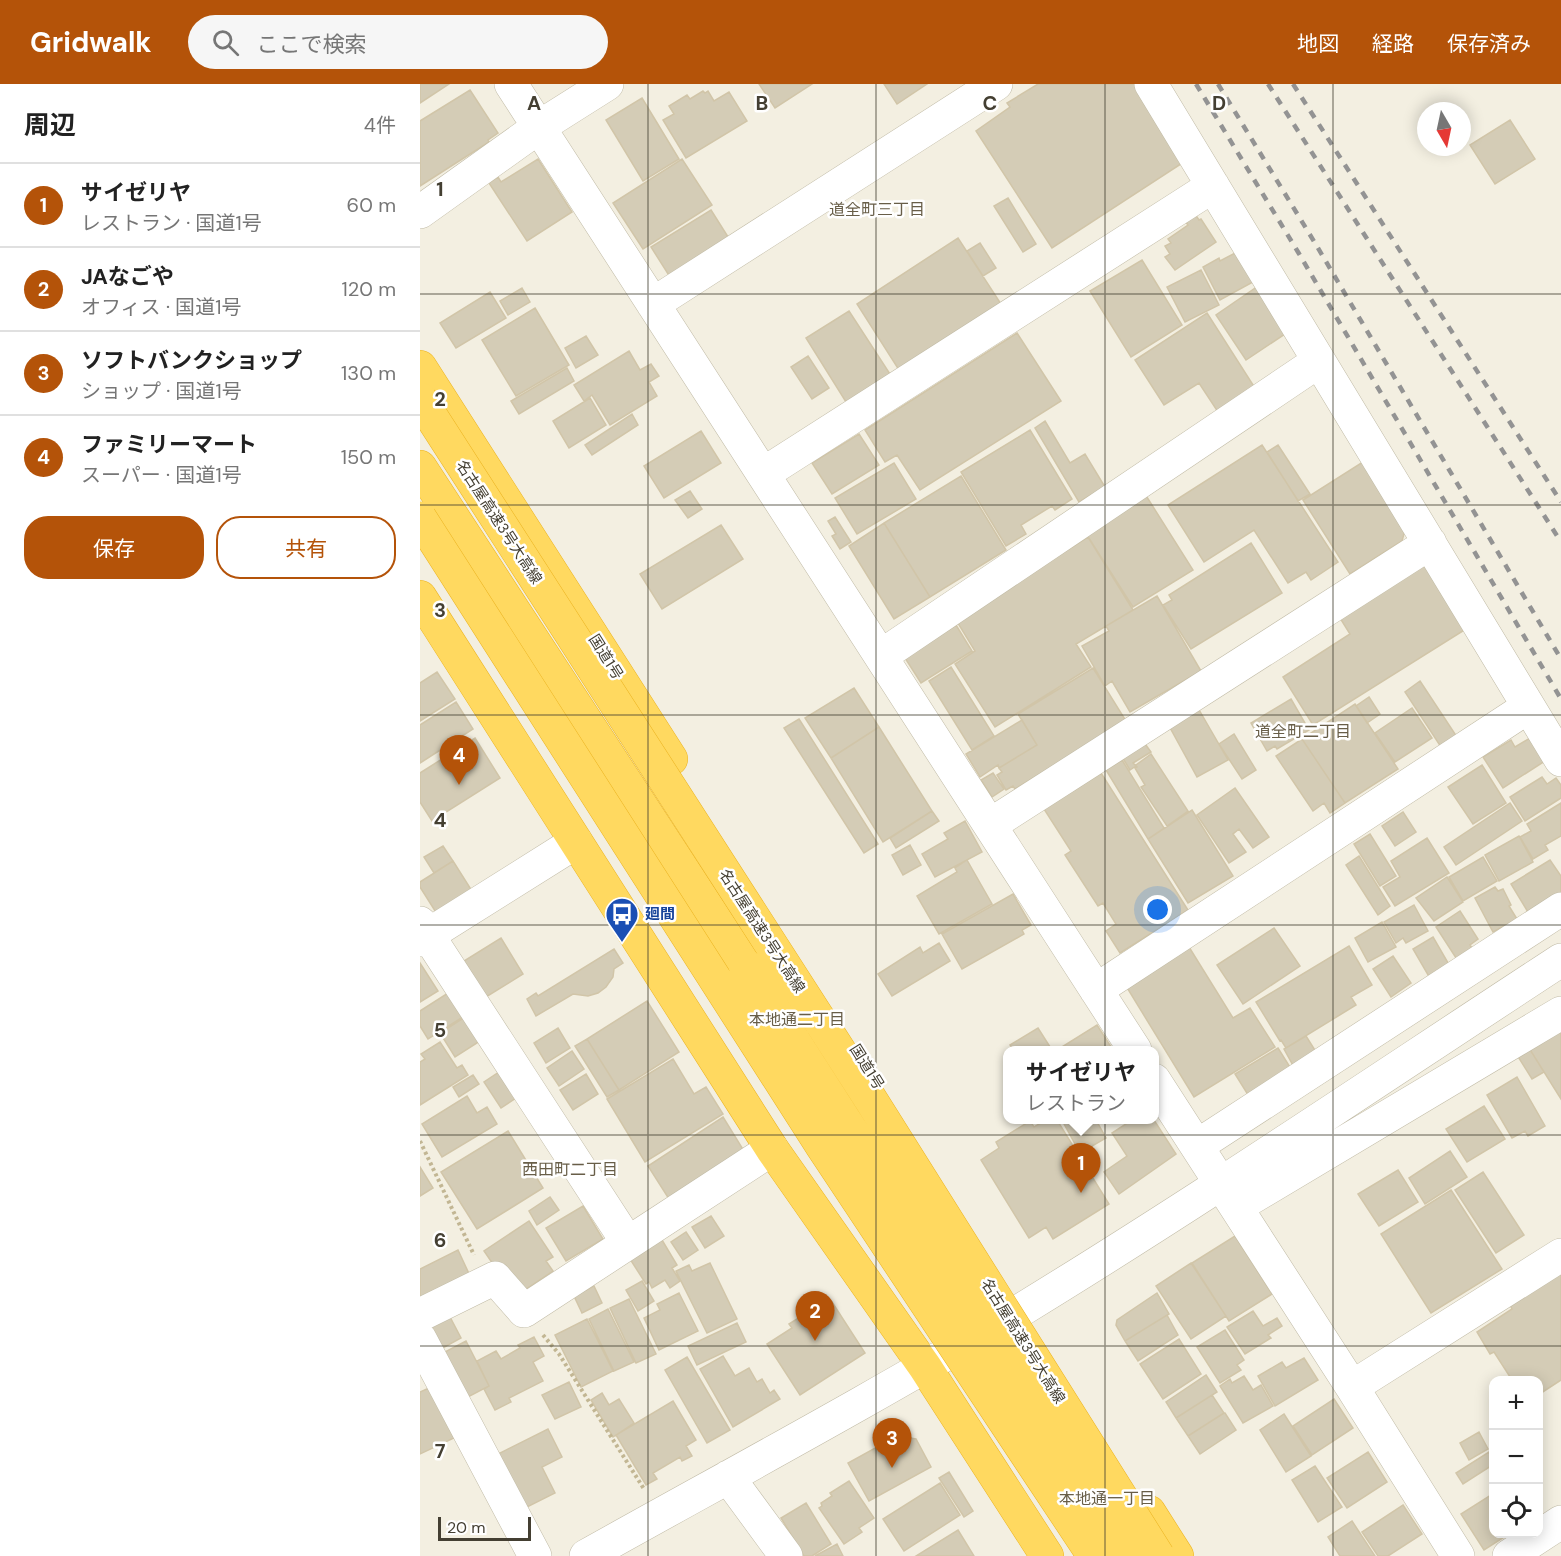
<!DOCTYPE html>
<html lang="ja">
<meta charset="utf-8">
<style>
:root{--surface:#fff;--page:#f6f6f6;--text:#222;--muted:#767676;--line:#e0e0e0;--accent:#b45309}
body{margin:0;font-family:"DM Sans","Noto Sans JP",sans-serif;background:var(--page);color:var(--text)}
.controls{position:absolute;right:18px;bottom:18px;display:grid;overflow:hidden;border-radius:12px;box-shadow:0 3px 15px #0003}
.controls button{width:54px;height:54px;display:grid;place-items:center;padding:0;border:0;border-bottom:2px solid var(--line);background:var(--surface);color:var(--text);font:30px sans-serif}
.compass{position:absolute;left:997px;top:18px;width:54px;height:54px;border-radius:50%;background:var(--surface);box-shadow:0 3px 15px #0003;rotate:171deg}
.scale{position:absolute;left:18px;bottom:15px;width:93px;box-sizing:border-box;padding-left:6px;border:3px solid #443f32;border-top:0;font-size:16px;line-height:21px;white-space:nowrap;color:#443f32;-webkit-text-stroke:4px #fff;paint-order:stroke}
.you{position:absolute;left:738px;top:826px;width:21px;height:21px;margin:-15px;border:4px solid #fff;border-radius:50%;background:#1a73e8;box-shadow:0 0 0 9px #1a73e833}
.badge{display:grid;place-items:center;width:39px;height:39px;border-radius:50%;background:var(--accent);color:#fff;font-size:20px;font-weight:700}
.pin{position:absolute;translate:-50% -50px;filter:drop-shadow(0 2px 3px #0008)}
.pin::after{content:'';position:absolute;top:32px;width:21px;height:18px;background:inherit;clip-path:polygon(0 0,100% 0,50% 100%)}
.popup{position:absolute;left:583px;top:962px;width:156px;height:78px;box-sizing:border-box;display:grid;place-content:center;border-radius:12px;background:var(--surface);filter:drop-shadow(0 2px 4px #0005);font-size:20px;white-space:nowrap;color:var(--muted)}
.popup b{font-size:22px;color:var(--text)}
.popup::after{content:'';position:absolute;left:50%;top:100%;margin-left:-12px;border:12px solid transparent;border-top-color:var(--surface)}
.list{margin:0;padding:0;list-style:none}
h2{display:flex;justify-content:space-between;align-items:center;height:78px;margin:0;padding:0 24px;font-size:26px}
h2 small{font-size:20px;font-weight:400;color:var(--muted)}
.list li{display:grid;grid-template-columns:39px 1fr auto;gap:18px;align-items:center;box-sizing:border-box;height:84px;padding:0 24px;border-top:2px solid var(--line)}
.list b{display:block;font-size:22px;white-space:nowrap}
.list p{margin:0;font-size:20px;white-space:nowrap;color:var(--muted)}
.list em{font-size:20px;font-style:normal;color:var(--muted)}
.actions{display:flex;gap:12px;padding:18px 24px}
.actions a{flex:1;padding:14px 0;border:2px solid var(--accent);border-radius:24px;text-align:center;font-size:21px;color:var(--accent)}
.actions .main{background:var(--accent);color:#fff}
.icon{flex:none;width:33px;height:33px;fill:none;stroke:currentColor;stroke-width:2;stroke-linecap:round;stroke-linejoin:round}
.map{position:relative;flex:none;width:1141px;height:1472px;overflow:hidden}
header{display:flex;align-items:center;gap:36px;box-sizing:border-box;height:84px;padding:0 30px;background:var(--accent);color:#fff}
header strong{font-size:28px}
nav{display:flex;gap:33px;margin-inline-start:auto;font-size:21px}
.search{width:420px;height:54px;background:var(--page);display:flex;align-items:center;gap:15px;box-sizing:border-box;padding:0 21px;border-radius:33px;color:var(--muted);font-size:22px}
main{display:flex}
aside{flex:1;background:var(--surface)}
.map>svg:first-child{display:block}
.building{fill:#d4ccb6;stroke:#d1c5a8;stroke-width:1.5}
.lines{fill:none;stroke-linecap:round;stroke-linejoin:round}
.minor-casing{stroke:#c1bba6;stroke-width:34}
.highway-casing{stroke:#ecb422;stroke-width:34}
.path{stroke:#c2b693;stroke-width:4;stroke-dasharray:3 3;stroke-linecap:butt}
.minor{stroke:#fff;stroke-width:33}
.highway{stroke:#ffd960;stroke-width:33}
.rail{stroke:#939393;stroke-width:4.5;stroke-dasharray:8 8;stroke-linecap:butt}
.highway-bridge-casing{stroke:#ecb422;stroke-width:34;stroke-linecap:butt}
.highway-bridge{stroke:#ffd960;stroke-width:33}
.grid{fill:none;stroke:#443f32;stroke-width:1.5;stroke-opacity:0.55}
.labels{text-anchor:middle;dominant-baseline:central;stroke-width:5;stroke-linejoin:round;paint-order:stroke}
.street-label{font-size:15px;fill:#443f32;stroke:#fff}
.transit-label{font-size:15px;font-weight:bold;fill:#164399;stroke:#fff;text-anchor:start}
.neighbourhood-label{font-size:16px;fill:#685e48;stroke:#fff}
.grid-label{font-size:20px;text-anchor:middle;font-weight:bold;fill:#443f32;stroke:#fff;stroke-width:5;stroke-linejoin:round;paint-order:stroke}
</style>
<header>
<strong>Gridwalk</strong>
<div class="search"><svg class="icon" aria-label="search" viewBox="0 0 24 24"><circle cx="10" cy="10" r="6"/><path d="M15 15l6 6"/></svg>ここで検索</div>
<nav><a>地図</a><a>経路</a><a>保存済み</a></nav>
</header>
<main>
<aside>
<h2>周辺<small>4件</small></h2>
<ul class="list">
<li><span class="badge">1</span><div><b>サイゼリヤ</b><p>レストラン · 国道1号</p></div><em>60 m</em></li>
<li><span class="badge">2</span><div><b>JAなごや</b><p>オフィス · 国道1号</p></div><em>120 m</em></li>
<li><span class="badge">3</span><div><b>ソフトバンクショップ</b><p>ショップ · 国道1号</p></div><em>130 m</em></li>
<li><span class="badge">4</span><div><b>ファミリーマート</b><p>スーパー · 国道1号</p></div><em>150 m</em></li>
</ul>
<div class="actions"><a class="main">保存</a><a>共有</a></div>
</aside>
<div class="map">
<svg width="1141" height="1472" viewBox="0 0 1141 1472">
<rect width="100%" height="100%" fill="#f3efe1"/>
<!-- building -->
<path class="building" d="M0,0H29L0,19Z
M339,0H392L355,24Z
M464,0H507L477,20Z
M618,0H718L767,76L632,164L556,47L590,23L587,19Z
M50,6L78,49L68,56L69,58L0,102V37Z
M283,7L285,9L288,7L294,17L309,8L327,37L266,74L243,36L254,30L249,22L267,11L270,15Z
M222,14L259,75L223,97L186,36Z
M1090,36L1115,75L1075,100L1050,61Z
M118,75L152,128L107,157L69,99L78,93L81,98Z
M262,75L292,121L223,165L193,119Z
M588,114L616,160L603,168L574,122Z
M291,126L310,156L250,193L231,163Z
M775,130L779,136L781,135L796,158L755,186L745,173L750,170L745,162L751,159L748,155L768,141L765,137Z
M538,154L581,220L479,286L437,220Z
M560,159L576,184L563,192L547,167Z
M817,168L833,198L800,216L783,183L799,174L800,177Z
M722,176L762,241L711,273L670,207Z
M781,186L799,221L765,238L747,203Z
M841,200L871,246L826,276L796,231Z
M102,204L110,218L88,231L80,217Z
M70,208L86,234L36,264L20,239Z
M115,224L149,281L96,312L62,256Z
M429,227L470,290L426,318L386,254Z
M787,229L835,304L798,328L779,299L744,321L715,276Z
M597,249L641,317L500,406L477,371L465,378L445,346Z
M166,252L178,271L156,284L145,264Z
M209,267L220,286L231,280L239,292L229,298L237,312L190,341L172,311L164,317L154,301Z
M388,272L409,304L392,315L371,283Z
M147,284L154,297L99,330L91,317Z
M170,314L186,341L149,364L133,337Z
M212,330L218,341L172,371L165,361Z
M625,337L650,379L665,370L685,403L659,418L615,344Z
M610,346L652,415L635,426L632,422L601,441L606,450L586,462L541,388Z
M281,347L301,379L244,414L224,382Z
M439,350L459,381L412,410L392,379Z
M842,361L918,478L891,496L886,488L868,499L834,446L784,478L748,421Z
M858,361L890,410L878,417L847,368Z
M946,376L987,439L982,457L930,490L883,416Z
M474,379L496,415L437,450L415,414Z
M541,392L586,466L510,513L464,439Z
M270,407L282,425L268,434L255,416Z
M725,410L773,486L713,523L665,448Z
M415,433L431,458L420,465L412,452L416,450L408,437Z
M464,439L510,513L474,535L429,462Z
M301,441L323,475L242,525L220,490Z
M668,453L713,526L656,560L671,583L575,643L535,580L555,567L536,536Z
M831,459L862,509L771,565L743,521L752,516L749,511Z
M1004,481L1046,545L893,641L863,593L930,550L920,534Z
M737,512L781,587L710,628L692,597L685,602L662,562L689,547L686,542Z
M536,541L552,567L501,599L485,574Z
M531,583L574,652L552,666L509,597Z
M673,584L706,637L595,705L593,702L586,706L577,691L582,688L579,684L617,661L598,630Z
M17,588L35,615L0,637V599Z
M1000,597L1037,653L1021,663L985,608Z
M434,604L459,643L411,674L385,634Z
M949,613L960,630L947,639L936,622Z
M871,615L889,646L857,665L855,662L847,667L831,639Z
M36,618L53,645L0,679V641Z
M935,620L978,685L925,719L882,655Z
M778,624L808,676L777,693L748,640Z
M992,624L1012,654L975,678L955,649Z
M379,635L458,760L444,769L364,644Z
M602,636L617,661L579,684L578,681L560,693L546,670Z
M459,643L512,727L463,758L411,674Z
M814,650L836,686L822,695L799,660Z
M55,654L80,694L12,737L0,718V689Z
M1110,654L1125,677L1083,704L1063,673L1091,656L1095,663Z
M882,655L925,719L910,729L904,719L893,727L856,672Z
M723,657L731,668L713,679L716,682L710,686L701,671Z
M731,670L768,727L747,742L721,703L725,701L715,684L717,683L716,681Z
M702,676L744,744L728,755L686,686Z
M1062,681L1086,719L1053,740L1028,703Z
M573,689L584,705L572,713L561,696Z
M681,689L768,826L700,869L686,847L696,840L683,819L678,822L645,771L651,767L624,725Z
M1122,693L1127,700L1136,694L1141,701V714L1105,737L1090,713Z
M815,704L849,753L833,764L819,745L813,750L826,768L809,779L777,731Z
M1090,719L1102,737L1036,781L1024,763Z
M1141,719V752L1125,761L1128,766L1113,775L1100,753L1111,747L1107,740Z
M772,726L813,792L768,819L728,755Z
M512,727L519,737L476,764L470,754Z
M983,728L996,748L975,762L962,742Z
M545,737L562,768L515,793L502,770L528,755L524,749Z
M950,750L976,792L960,802L934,760Z
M1099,752L1113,778L1079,797L1065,771Z
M1007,754L1029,789L975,822L963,803L980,793L971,777Z
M490,761L501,781L483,791L472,771Z
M23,762L33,777L14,789L4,773Z
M939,772L970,822L958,831L926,781Z
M1063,773L1077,797L1043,817L1029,793Z
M547,776L572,820L519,850L497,812L537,788L535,784Z
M1130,776L1141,792V814L1111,833L1091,800Z
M33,777L52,807L17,830L0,803V798Z
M1027,793L1043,818L1014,837L996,814Z
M1075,803L1078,807L1083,805L1091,821L1089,822L1097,835L1073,848L1055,814Z
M593,810L611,841L602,846L604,850L542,885L522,850Z
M994,821L1008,847L986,859L983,854L976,859L964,838Z
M1040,827L1058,855L1050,861L1054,867L1038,877L1016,843Z
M962,838L976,863L948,878L935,854Z
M854,844L880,882L823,920L797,881Z
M1013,853L1031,884L1011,896L993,865Z
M81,854L103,890L66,913L44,877Z
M519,859L530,877L472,912L458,890L500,863L503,869Z
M929,862L952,901L931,913L936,921L866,964L861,956L860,957L836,918Z
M769,863L813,934L830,924L855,963L774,1013L706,902Z
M194,865L203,879L194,885L193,893L186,903L178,909L168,912L153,910L116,932L107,915L116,909L118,912Z
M973,872L991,899L971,913L953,885Z
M0,879L18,907L0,918Z
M28,909L43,933L8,955L0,942V927Z
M227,917L259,968L199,1006L167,955Z
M45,933L60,957L35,973L20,949Z
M677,941L693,966H637Z
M138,944L150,964L126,979L114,959Z
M618,944L632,966H594L590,961Z
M1141,944V1015L1109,964Z
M886,952L898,971L875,985L864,965Z
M167,955L199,1006L187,1013L155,962Z
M20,958L37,984L42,981L48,991L0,1021V978L5,975L1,970Z
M858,964L873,988L830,1014L815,990Z
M1109,964L1124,988L1112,995L1097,971Z
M152,967L164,985L139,1002L127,984Z
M253,975L274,1010L286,1003L303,1030L225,1078L187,1015Z
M79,988L96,1014L81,1024L64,998Z
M166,990L178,1010L153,1026L140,1006Z
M53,991L59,1000L39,1013L33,1003Z
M1097,993L1125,1042L1108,1052L1105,1047L1092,1054L1067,1011Z
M47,1012L57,1029L67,1023L77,1040L22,1073L2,1040Z
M1064,1022L1085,1055L1047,1078L1026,1045Z
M303,1033L324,1067L249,1115L228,1082Z
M626,1036H637L689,1120L633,1155L626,1143L609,1154L561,1076L579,1064L576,1058L610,1037L614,1043Z
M647,1036H676L686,1054L660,1069L643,1038Z
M712,1036H734L756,1070L699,1110L684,1088L707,1072L692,1049Z
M88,1047L123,1104L57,1145L21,1088Z
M671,1066L679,1082L672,1085L664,1070Z
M1030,1067L1047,1093L1005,1120L989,1094Z
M0,1083L13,1104L0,1112Z
M978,1086L998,1118L959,1142L938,1110Z
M1063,1088L1104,1151L1076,1169L1035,1106Z
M1031,1106L1082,1185L1011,1229L961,1150Z
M130,1113L139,1126L117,1141L109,1127Z
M163,1122L183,1155L146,1177L126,1144Z
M291,1132L304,1152L285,1164L272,1143Z
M109,1137L133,1173L126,1177L133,1187L106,1205L77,1186L64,1167Z
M266,1148L278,1166L263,1176L251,1158Z
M815,1152L852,1210L809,1237L772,1179Z
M242,1156L257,1181L252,1184L260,1197L250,1204L245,1196L232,1204L229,1198L226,1200L210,1175Z
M38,1166L51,1194L0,1219V1185Z
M290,1179L317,1235L287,1249L256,1187L269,1181L272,1187Z
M771,1179L806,1232L771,1255L736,1202Z
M1141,1188V1296L1118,1311V1296H1092L1074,1268L1070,1270L1057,1248L1092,1225L1090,1221Z
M222,1197L234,1217L218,1227L206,1206Z
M174,1202L182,1219L162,1229L154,1212Z
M259,1209L278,1247L239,1266L224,1234L240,1226L237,1220Z
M737,1209L749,1230L705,1257L696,1241L697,1236Z
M209,1215L236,1270L216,1279L190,1224Z
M412,1218L445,1269L380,1311L347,1260L372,1244L369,1240L399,1221L401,1225Z
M188,1225L214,1278L194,1287L169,1235Z
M833,1227L843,1242L857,1234L862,1242L848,1251L851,1254L825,1270L807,1243Z
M29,1231L41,1254L21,1265L9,1242Z
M747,1231L758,1251L718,1277L705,1257Z
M167,1235L193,1287L161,1303L135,1251Z
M317,1239L326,1258L277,1281L268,1262Z
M805,1246L824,1276L817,1281L821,1286L800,1299L777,1263Z
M114,1253L124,1272L113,1278L123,1297L89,1314L91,1318L75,1326L64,1305L69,1302L57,1277L76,1267L81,1275L100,1264L98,1261Z
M759,1255L781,1290L743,1315L720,1280Z
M46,1257L69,1302L44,1315L21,1270Z
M303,1272L315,1292L329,1284L337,1298L342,1295L350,1309L354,1306L360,1315L313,1343L280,1285Z
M267,1273L310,1346L287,1359L245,1286Z
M884,1274L898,1296L855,1322L838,1292L862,1278L866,1284Z
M786,1291L797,1308L756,1334L746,1318Z
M824,1292L833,1306L841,1301L853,1322L823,1339L800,1302L810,1295L812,1299Z
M149,1298L161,1323L135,1335L122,1311Z
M9,1304L34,1354L0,1370V1308Z
M182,1309L189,1321L199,1315L214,1339L193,1353L171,1316Z
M792,1311L804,1329L768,1352L756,1334Z
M914,1315L933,1344L892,1371L873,1342Z
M253,1317L276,1356L266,1362L272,1372L262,1377L260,1373L233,1389L237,1395L226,1401L196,1351Z
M804,1329H805L816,1346L780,1370L768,1352Z
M864,1330L891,1372L866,1388L840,1346Z
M128,1345L142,1373L122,1383L135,1409L105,1424L78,1370Z
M1059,1348L1068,1365L1049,1376L1040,1359Z
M477,1352L496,1355L511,1383L449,1417L428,1379Z
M948,1368L967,1398L927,1424L907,1394Z
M1069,1368L1074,1374V1380L1043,1400L1036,1389Z
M895,1382L922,1423L898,1438L872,1396Z
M529,1388L553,1427L544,1433L519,1394Z
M429,1397L454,1434L439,1444L442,1448L424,1460L399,1424L402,1422L401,1419L412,1412L410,1409Z
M520,1399L540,1431L484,1467L463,1435Z
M1074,1409V1450H1089L1064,1466L1041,1430Z
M386,1419L411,1460L392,1472H384L361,1434Z
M983,1421L1002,1450L968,1472H958L942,1448Z
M932,1437L955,1472H920L908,1453Z
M538,1446L554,1472H496Z
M417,1460L423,1472H395Z"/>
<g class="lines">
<defs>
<path id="minor" d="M91,0L715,966
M731,0L1141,676
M0,128L119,43L187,0
M233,220L576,0
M343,390L793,102
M461,572L899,277
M570,741L1010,459
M0,839L208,1159L352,1065
M0,856L156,758
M676,906L1108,623
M734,996L932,1303L1038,1472
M777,1062L1141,825
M816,1123L1141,929
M0,1231L75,1194L104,1227L208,1159
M0,1255L115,1472
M932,1303L1141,1171
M308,1393L366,1472
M166,1472C311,1391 458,1312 601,1226C784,1114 962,993 1141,876
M1089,1472L1141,1438"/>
<path id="highway" d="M0,283L251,675
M0,383L325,881
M0,513L352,1065L505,1283L627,1472
M729,1428L757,1472"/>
</defs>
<!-- minor casing -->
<use href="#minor" class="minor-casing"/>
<!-- highway casing -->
<use href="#highway" class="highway-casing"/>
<!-- path -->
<path class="path" d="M0,1057L54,1171
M123,1251L139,1270L224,1405"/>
<!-- minor -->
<use href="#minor" class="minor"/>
<!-- highway -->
<use href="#highway" class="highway"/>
<!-- rail -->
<path class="rail" d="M776,0L878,168L1141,615
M798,0L895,159L1141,575
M848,0L1141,458
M873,0L1141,418"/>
<defs>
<path id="highway-bridge" d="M0,315L451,1016L738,1472
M0,434L402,1062L674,1472
M325,881L704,1472"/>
</defs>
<!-- highway-bridge casing -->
<use href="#highway-bridge" class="highway-bridge-casing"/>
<!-- highway-bridge -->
<use href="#highway-bridge" class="highway-bridge"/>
</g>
<!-- grid -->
<path class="grid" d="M228,0V1472M456,0V1472M685,0V1472M913,0V1472M0,210H1141M0,421H1141M0,631H1141M0,841H1141M0,1051H1141M0,1262H1141"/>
<!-- icons -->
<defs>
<symbol id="bus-pin" viewBox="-11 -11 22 30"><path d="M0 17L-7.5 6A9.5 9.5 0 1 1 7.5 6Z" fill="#1a4fb4" stroke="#fff"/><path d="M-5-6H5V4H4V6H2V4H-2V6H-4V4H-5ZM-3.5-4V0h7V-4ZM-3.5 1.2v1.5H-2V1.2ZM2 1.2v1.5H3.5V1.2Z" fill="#fff"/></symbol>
</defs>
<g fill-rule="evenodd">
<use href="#bus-pin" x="183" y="811" width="38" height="52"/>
</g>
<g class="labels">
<!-- street labels -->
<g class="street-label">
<text transform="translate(79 438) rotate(57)">名古屋高速3号大高線</text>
<text transform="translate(186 573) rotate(58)">国道1号</text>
<text transform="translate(342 847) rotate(57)">名古屋高速3号大高線</text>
<text transform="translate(447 983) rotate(58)">国道1号</text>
<text transform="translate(603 1257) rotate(58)">名古屋高速3号大高線</text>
</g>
<!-- transit labels -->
<g class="transit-label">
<text x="225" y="830">廻間</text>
</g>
<!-- neighbourhood labels -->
<g class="neighbourhood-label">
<text x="457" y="125">道全町三丁目</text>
<text x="883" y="647">道全町二丁目</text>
<text x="377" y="935">本地通二丁目</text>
<text x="150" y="1085">西田町二丁目</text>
<text x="687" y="1414">本地通一丁目</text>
</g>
</g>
<g class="grid-label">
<text x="114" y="26">A</text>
<text x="342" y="26">B</text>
<text x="570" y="26">C</text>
<text x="799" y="26">D</text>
<text x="20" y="112">1</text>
<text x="20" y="322">2</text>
<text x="20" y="533">3</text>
<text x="20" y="743">4</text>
<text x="20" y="953">5</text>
<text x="20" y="1163">6</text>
<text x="20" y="1374">7</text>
</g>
</svg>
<div class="controls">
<button>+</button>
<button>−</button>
<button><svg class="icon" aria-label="locate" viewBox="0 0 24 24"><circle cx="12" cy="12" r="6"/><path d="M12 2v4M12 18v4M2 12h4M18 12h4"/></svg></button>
</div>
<svg class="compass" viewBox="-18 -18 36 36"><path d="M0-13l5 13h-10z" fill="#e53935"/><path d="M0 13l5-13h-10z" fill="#767676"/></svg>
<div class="scale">20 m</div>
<div class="you"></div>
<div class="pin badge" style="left:661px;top:1109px">1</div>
<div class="popup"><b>サイゼリヤ</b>レストラン</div>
<div class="pin badge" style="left:395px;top:1257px">2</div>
<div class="pin badge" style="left:472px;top:1384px">3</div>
<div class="pin badge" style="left:39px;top:701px">4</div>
</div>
</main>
